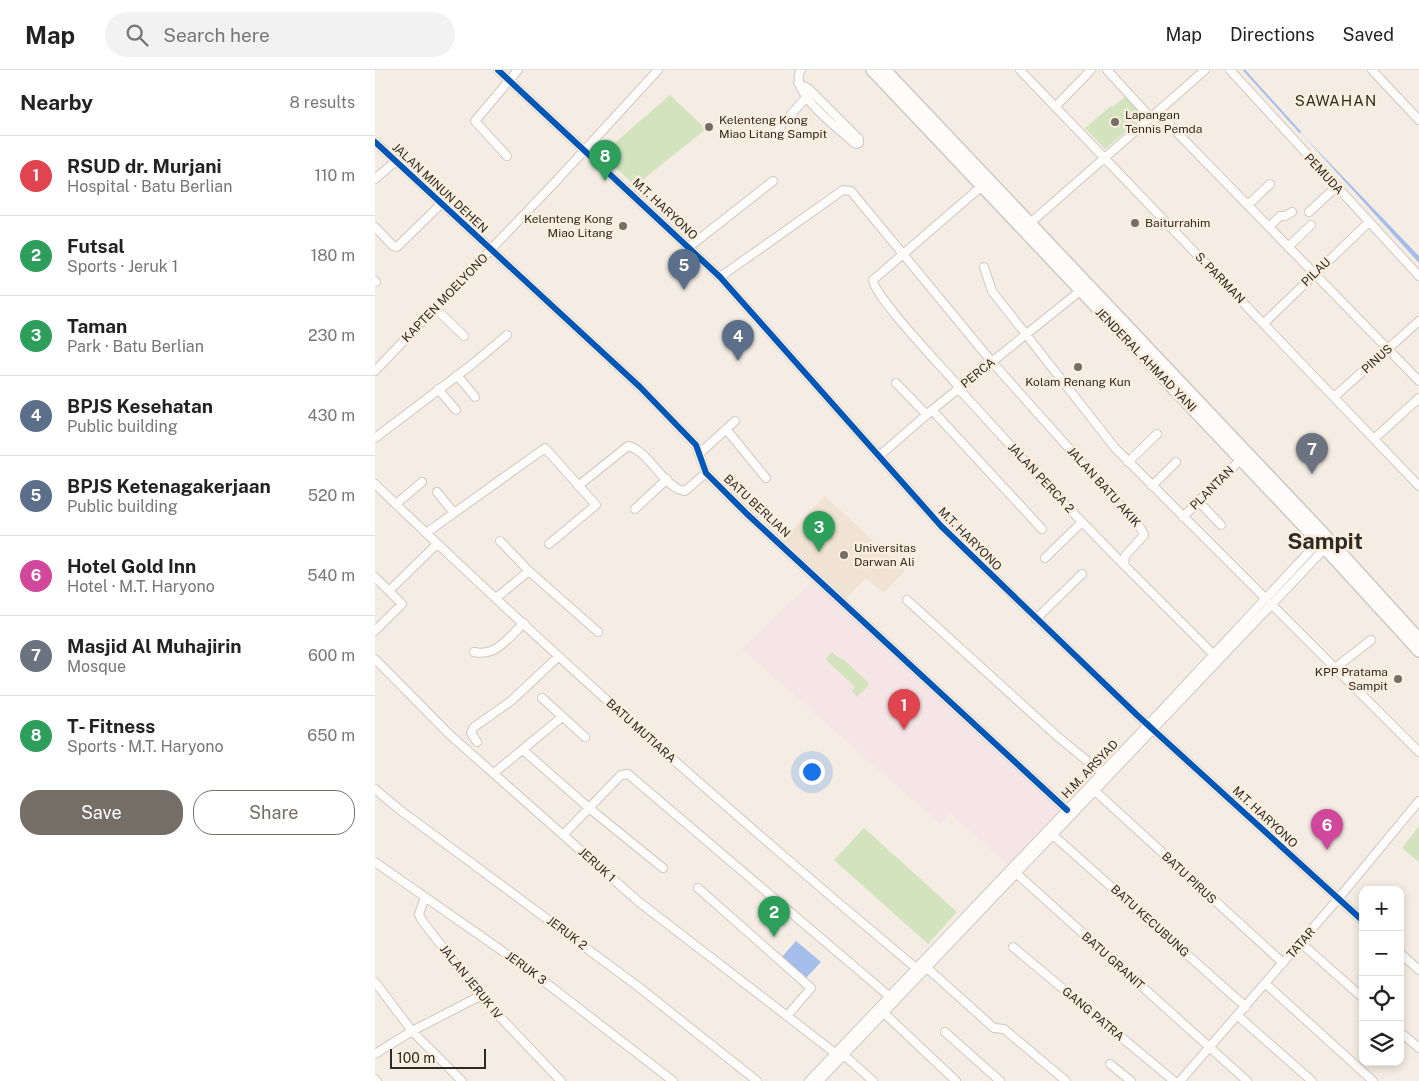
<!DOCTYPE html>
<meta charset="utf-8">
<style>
:root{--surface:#fff;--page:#f2f2f2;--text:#222;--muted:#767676;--line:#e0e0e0;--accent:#746e67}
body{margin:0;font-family:"Public Sans",sans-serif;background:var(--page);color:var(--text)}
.controls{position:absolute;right:15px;bottom:15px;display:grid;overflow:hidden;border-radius:10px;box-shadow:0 2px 8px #0003}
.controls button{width:45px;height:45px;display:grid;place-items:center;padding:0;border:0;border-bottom:1px solid var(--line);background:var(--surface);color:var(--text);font:25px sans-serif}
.scale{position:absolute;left:15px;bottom:12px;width:96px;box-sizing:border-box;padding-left:5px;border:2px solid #2f2a24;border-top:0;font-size:14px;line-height:18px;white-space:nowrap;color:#2f2a24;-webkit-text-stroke:4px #fbeede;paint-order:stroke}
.you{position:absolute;left:436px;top:701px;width:18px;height:18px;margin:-12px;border:4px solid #fff;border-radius:50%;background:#1a73e8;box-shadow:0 0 0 8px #1a73e833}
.badge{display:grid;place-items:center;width:32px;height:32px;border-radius:50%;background:var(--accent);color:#fff;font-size:16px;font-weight:700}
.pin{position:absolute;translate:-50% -41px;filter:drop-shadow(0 1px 2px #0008)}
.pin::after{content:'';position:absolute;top:26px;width:18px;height:15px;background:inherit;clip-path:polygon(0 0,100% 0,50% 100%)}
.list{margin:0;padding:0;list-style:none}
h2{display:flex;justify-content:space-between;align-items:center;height:65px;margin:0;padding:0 20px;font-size:21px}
h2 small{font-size:16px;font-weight:400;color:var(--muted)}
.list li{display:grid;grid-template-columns:32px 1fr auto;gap:15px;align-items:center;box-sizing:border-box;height:80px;padding:0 20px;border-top:1px solid var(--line)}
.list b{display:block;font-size:19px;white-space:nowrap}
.list p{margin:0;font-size:16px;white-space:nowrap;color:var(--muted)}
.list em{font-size:16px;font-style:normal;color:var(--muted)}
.actions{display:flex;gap:10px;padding:15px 20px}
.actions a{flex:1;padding:11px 0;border:1px solid var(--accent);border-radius:20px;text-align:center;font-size:18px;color:var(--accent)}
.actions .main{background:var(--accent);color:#fff}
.icon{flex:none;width:28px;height:28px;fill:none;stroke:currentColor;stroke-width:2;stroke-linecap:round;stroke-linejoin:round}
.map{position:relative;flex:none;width:1044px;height:1011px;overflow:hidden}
header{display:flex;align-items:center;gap:30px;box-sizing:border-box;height:70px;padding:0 25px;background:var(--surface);border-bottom:1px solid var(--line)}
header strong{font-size:24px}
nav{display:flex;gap:28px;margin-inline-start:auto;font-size:18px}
.search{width:350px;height:45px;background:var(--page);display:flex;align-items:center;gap:12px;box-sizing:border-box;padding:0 18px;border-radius:28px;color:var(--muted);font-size:19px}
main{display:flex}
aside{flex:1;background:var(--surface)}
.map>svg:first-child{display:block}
.built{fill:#f0e3d3}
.medical{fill:#f6e5e7}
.green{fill:#d2e3be}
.water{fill:#a4bdeb}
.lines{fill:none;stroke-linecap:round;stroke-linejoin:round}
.stream{stroke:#a4bdeb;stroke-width:2}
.minor-casing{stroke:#cec8c1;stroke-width:10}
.highway-casing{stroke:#cec8c1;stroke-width:14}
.minor{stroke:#fefcfb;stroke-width:8}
.highway{stroke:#fefcfb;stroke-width:11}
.cycleway-casing{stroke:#fbeede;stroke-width:9}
.cycleway{stroke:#0057b8;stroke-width:6}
.poi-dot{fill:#746e67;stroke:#fbeede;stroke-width:2}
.labels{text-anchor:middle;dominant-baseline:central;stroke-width:5;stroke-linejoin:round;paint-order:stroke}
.poi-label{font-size:12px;fill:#2f2a24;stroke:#fbeede;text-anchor:start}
.street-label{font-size:12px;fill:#2f2a24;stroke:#fbeede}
.quarter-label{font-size:15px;letter-spacing:1px;fill:#2f2a24;stroke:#fbeede}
.town-label{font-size:22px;font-weight:bold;fill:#2f2a24;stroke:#fbeede}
</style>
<header>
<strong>Map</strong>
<div class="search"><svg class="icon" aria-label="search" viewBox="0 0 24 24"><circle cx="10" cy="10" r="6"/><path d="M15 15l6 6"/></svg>Search here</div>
<nav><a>Map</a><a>Directions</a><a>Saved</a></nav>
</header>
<main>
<aside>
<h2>Nearby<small>8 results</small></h2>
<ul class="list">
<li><span class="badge" style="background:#e0444e">1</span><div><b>RSUD dr. Murjani</b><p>Hospital · Batu Berlian</p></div><em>110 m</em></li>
<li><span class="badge" style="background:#2e9e5b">2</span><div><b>Futsal</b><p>Sports · Jeruk 1</p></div><em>180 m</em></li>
<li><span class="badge" style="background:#2e9e5b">3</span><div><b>Taman</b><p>Park · Batu Berlian</p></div><em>230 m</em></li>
<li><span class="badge" style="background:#5c6f8a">4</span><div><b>BPJS Kesehatan</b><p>Public building</p></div><em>430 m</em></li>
<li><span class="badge" style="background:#5c6f8a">5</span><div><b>BPJS Ketenagakerjaan</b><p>Public building</p></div><em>520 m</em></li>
<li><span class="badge" style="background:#d1479c">6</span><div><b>Hotel Gold Inn</b><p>Hotel · M.T. Haryono</p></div><em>540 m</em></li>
<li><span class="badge" style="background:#6b7280">7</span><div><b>Masjid Al Muhajirin</b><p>Mosque</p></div><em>600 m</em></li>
<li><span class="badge" style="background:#2e9e5b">8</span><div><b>T- Fitness</b><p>Sports · M.T. Haryono</p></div><em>650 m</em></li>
</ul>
<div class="actions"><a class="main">Save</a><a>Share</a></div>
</aside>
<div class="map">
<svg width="1044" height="1011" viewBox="0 0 1044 1011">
<rect width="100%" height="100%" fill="#f5ede4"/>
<!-- built -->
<path class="built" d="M450,426L530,501L509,523L491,508L471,529L408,469Z"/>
<!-- medical -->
<path class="medical" d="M438,510L689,742L635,796L575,744L565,754L367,579Z"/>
<!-- green -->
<path class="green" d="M295,25L331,59L260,116L227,84Z
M752,25L770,45L730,79L710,58L736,36L738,37Z
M457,582L464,588L468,589L493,612V616L482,627L477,621L480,617L452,591L451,589Z
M1044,756V792L1027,778Z
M489,758L582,842L553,874L459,790Z"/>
<!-- water -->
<path class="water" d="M925,62L1044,186V193Z
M421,871L446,892L430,909L406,888Z"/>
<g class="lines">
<!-- stream -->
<path class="stream" d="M869,0L925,62"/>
<defs>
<path id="minor" d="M123,0L345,207L566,456L762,645L988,851
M645,0L1044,416
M732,0L775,47
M855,0L1044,206
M997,0L1044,50
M423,13L434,19L484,69V73L481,74L477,71C463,58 412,21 426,0
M680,37L716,0
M782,42L1044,311
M399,64L434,24
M0,72L265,317L321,375L331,403L372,444L692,740
M132,86L100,51L143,0
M0,109L21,91
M873,135L895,114
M934,142L961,117
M654,154L830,0
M0,157L18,176L22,177L66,134
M894,157L905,146H910L917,142
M314,177L398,111
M913,177L936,155
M609,197L617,221L740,378L891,529
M345,207L468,120L476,121L617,292L766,459L769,465L750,486L749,495L839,585
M0,211L1,212
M60,238L89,266
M889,253L994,152
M0,301L183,109L283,0
M82,305L100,327
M521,313L552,345
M585,318C570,300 500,228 498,210L607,116
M63,319L81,340
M584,319L676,420L749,495
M959,327L1044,251
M557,340L667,459
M351,359L391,408
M0,368L95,296L132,265
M999,369L1044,328
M325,383L360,351
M503,387L557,340L705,221
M753,392L782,364
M0,414C174,582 355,743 541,898
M203,416L253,376C275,381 288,418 310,421L331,403
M777,416L801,392
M62,422L79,443
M823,431L846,455
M21,434L47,412
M260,439L292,409
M808,447L866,389
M51,463L170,378L221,435L174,474
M125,471L154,501
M670,488L707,452
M0,507L27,534L0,561
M18,517L62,474
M121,528L154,501L223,562
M532,530L683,667L727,703
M897,535L1044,682
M661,549L707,504
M99,582C121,587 133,568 149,553
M0,589L75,665L264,832L460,983
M960,598L996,570
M167,628L210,667
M102,672L96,663L99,657L136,631L184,586
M148,680L214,738L288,798
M119,703L187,647
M0,719L25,740L265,918L382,1011
M720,721L908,893
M188,765L246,705L253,704L514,926
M678,765L871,937
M0,792L153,899L298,1011
M641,803L872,1011
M323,818L436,918L412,946
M50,827L44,844L46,849L105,926L186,1011
M926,873L988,928
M638,877L799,1011
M1025,883L1044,900
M551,897L619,958L629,959L691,1011
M0,912L37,961L87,1011
M891,914L998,1011
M509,943L581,1011
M863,946L937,1011
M570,962L625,1011
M1025,962L1044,978
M0,984L37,961L105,926
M469,985L498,1011
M735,994L756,1011
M0,1009L2,1011
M434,1011L788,639L946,469
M444,1011L953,475
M805,1011L963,829L1044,731"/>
<path id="highway" d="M497,0L956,485L1044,581
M510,0L947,462L1044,569"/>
</defs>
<!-- minor casing -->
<use href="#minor" class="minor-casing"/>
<!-- highway casing -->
<use href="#highway" class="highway-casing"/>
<!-- minor -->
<use href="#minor" class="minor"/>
<!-- highway -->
<use href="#highway" class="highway"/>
<defs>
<path id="cycleway" d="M123,0L345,207L566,456L762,645L988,851
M0,72L265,317L321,375L331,403L372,444L692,740"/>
</defs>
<!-- cycleway casing -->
<use href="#cycleway" class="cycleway-casing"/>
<!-- cycleway -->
<use href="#cycleway" class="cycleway"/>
</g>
<!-- markers -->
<g class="poi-dot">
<circle cx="740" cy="52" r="5"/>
<circle cx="334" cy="57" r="5"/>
<circle cx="760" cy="153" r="5"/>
<circle cx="248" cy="156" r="5"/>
<circle cx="703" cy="297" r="5"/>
<circle cx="469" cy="485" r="5"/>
<circle cx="1023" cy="609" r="5"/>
</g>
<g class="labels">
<!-- poi labels -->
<g class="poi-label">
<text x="750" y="45">Lapangan<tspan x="750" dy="14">Tennis Pemda</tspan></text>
<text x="344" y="50">Kelenteng Kong<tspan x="344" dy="14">Miao Litang Sampit</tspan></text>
<text x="238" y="149" text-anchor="end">Kelenteng Kong<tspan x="238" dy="14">Miao Litang</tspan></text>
<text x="770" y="153">Baiturrahim</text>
<text x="703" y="312" text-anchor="middle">Kolam Renang Kun</text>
<text x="479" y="478">Universitas<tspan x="479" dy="14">Darwan Ali</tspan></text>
<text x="1013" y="602" text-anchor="end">KPP Pratama<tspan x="1013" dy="14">Sampit</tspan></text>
</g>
<!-- street labels -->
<g class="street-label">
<text transform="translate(949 104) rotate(47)">PEMUDA</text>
<text transform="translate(65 118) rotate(43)">JALAN MINUN DEHEN</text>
<text transform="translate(290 139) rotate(43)">M.T. HARYONO</text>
<text transform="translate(941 202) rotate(-44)">PILAU</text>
<text transform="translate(845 208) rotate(46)">S. PARMAN</text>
<text transform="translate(70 228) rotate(-46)">KAPTEN MOELYONO</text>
<text transform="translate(1002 289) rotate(-42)">PINUS</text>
<text transform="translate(771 290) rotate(46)">JENDERAL AHMAD YANI</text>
<text transform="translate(603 303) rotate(-39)">PERCA</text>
<text transform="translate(666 408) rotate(47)">JALAN PERCA 2</text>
<text transform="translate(729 417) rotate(48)">JALAN BATU AKIK</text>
<text transform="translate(837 418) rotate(-45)">PLANTAN</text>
<text transform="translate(382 436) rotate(43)">BATU BERLIAN</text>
<text transform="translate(595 469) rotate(45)">M.T. HARYONO</text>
<text transform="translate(266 661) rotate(42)">BATU MUTIARA</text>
<text transform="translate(715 699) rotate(-46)">H.M. ARSYAD</text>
<text transform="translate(890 747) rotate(43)">M.T. HARYONO</text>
<text transform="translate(222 795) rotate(42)">JERUK 1</text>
<text transform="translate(814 808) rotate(43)">BATU PIRUS</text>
<text transform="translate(775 851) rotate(42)">BATU KECUBUNG</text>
<text transform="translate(192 863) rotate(37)">JERUK 2</text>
<text transform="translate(926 873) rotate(-49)">TATAR</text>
<text transform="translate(738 891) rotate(42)">BATU GRANIT</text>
<text transform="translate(151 898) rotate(36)">JERUK 3</text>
<text transform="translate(96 912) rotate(51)">JALAN JERUK IV</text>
<text transform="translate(718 944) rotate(40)">GANG PATRA</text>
</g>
<!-- quarter labels -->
<g class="quarter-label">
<text x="961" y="30">SAWAHAN</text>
</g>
<!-- town labels -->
<g class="town-label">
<text x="950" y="471">Sampit</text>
</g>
</g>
</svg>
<div class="controls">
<button>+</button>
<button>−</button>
<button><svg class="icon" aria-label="locate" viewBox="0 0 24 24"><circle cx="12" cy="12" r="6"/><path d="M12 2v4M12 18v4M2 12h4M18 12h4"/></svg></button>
<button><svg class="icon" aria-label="layers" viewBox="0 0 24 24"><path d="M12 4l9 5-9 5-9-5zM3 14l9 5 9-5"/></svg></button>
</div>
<div class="scale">100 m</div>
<div class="you"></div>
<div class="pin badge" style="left:529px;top:660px;background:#e0444e">1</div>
<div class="pin badge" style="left:399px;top:867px;background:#2e9e5b">2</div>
<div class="pin badge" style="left:444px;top:482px;background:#2e9e5b">3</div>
<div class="pin badge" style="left:363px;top:291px;background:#5c6f8a">4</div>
<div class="pin badge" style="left:309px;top:220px;background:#5c6f8a">5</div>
<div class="pin badge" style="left:952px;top:780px;background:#d1479c">6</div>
<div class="pin badge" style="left:937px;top:404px;background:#6b7280">7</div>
<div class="pin badge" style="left:230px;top:111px;background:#2e9e5b">8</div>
</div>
</main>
